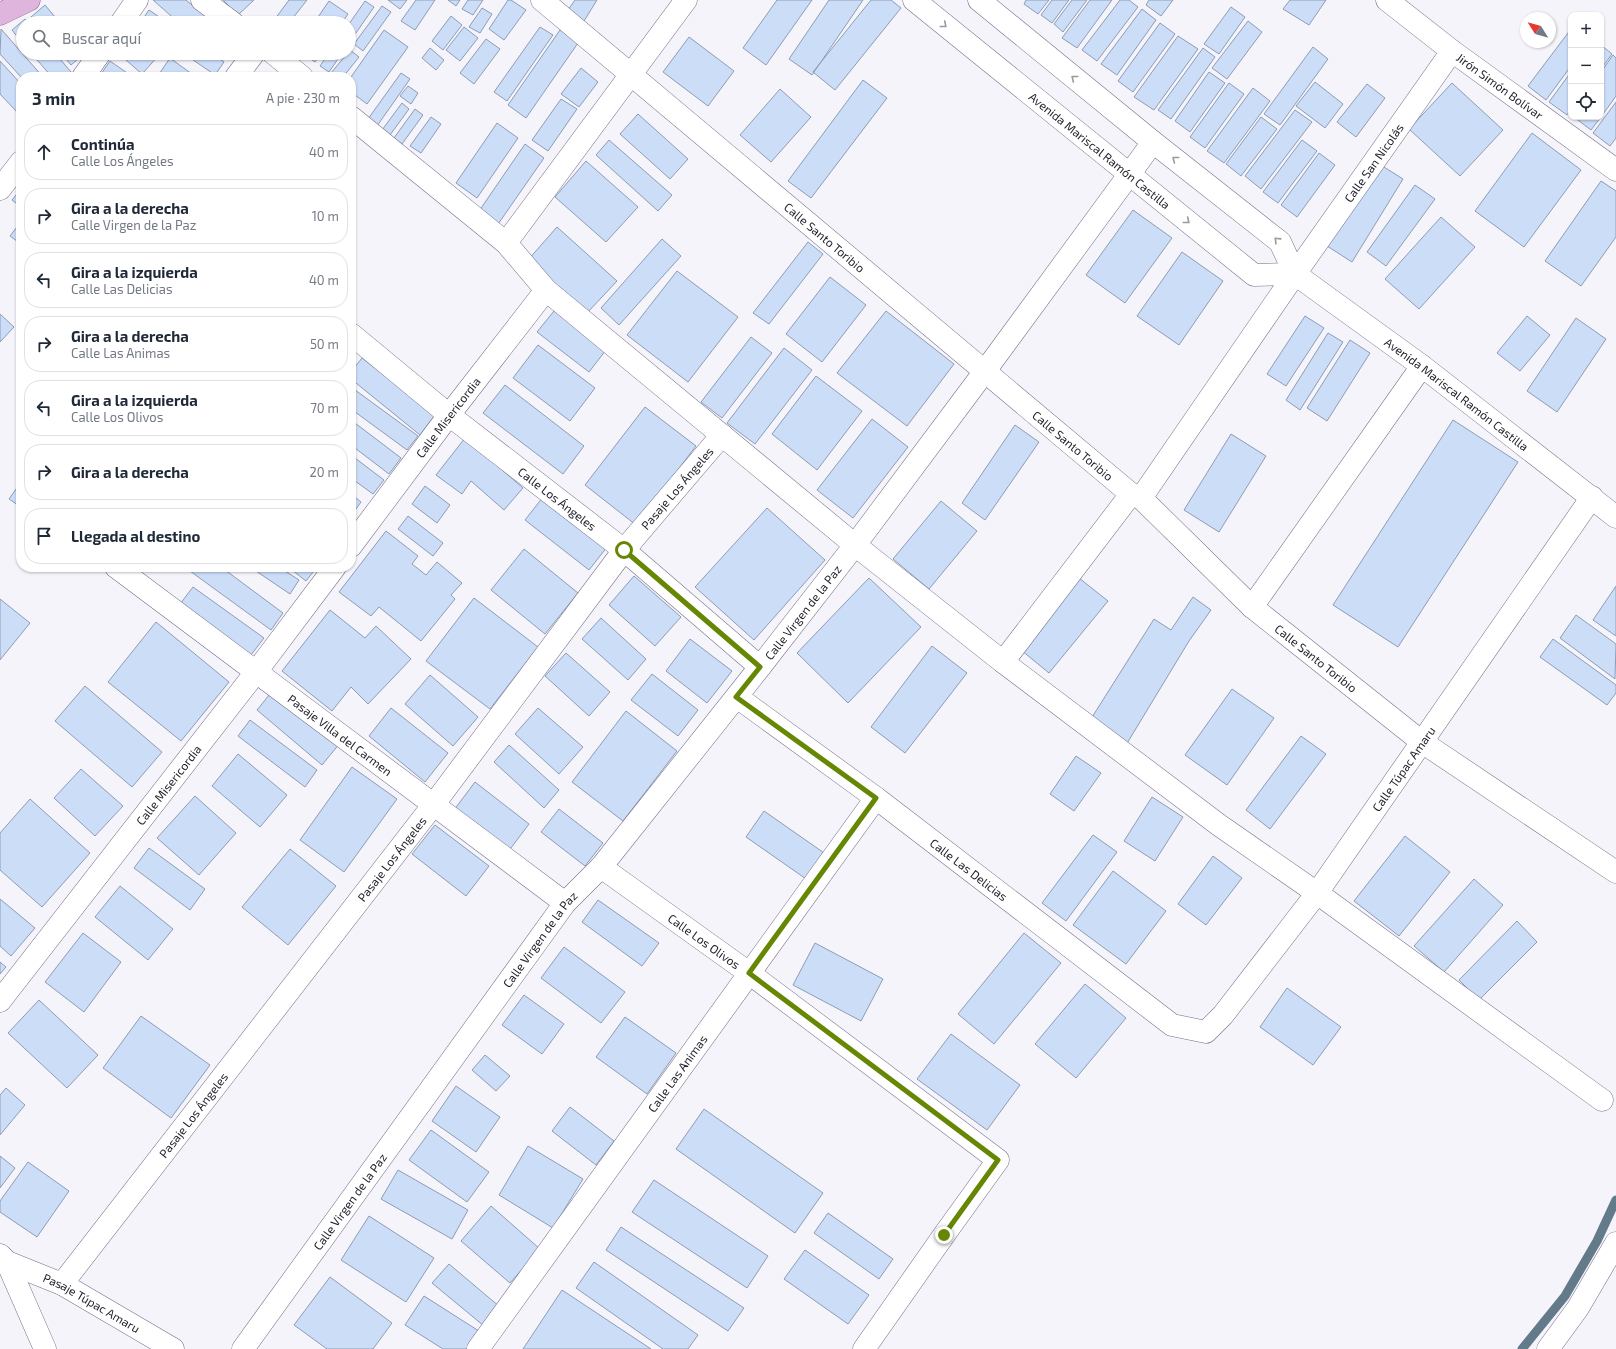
<!DOCTYPE html>
<html lang="es">
<meta charset="utf-8">
<style>
:root{--surface:#fff;--page:#f2f2f3;--text:#1f2937;--muted:#747a83;--line:#e0e1e3}
body{margin:0;font-family:"Exo 2",sans-serif;background:var(--page);color:var(--text)}
.controls{position:absolute;right:12px;top:12px;display:grid;overflow:hidden;border-radius:8px;box-shadow:0 1px 3px #0004}
.controls button{width:36px;height:36px;display:grid;place-items:center;padding:0;border:0;border-bottom:1px solid var(--line);background:var(--surface);color:var(--text);font:20px sans-serif}
.compass{position:absolute;left:1520px;top:12px;width:36px;height:36px;border-radius:50%;background:var(--surface);box-shadow:0 1px 3px #0004;rotate:307deg}
.stop{position:absolute;width:12px;height:12px;margin:-9px;border:3px solid #668703;border-radius:50%;background:#fff}
.stop.end{background:#668703;border-color:#fff;box-shadow:0 1px 4px #0008}
.list{margin:0;padding:0;list-style:none}
h2{display:flex;justify-content:space-between;align-items:center;height:52px;margin:0;padding:0 16px;font-size:17px}
h2 small{font-size:13px;font-weight:400;color:var(--muted)}
.list li{display:grid;grid-template-columns:26px 1fr auto;gap:12px;align-items:center;box-sizing:border-box;height:56px;margin:0 8px 8px;padding:0 8px;border:1px solid var(--line);border-radius:16px}
.list b{display:block;font-size:15px;white-space:nowrap}
.list p{margin:0;font-size:13px;white-space:nowrap;color:var(--muted)}
.list em{font-size:13px;font-style:normal;color:var(--muted)}
.icon{flex:none;width:22px;height:22px;fill:none;stroke:currentColor;stroke-width:2;stroke-linecap:round;stroke-linejoin:round}
.map{position:relative;flex:none;width:1616px;height:1349px;overflow:hidden}
.search{position:absolute;background:var(--surface);box-shadow:0 1px 3px #0004;left:16px;top:16px;width:340px;height:44px;display:flex;align-items:center;gap:10px;box-sizing:border-box;padding:0 14px;border-radius:22px;color:var(--muted);font-size:15px}
.panel{position:absolute;background:var(--surface);box-shadow:0 1px 3px #0004;left:16px;top:72px;width:340px;height:500px;border-radius:16px}
.map>svg:first-child{display:block}
.lines{fill:none;stroke-linecap:round;stroke-linejoin:round}
.stream{stroke:#627a89;stroke-width:9}
.building{fill:#ccddf8;stroke:#8d9cb5}
.minor-casing{stroke:#756f8a;stroke-width:23}
.major-casing{stroke:#8e5f8f;stroke-width:23}
.minor{stroke:#fff;stroke-width:22}
.major{stroke:#dfb5dd;stroke-width:22}
.oneway{stroke:#9b999e}
.route{stroke:#668703;stroke-width:5}
.labels{text-anchor:middle;dominant-baseline:central;stroke-width:3.5;stroke-linejoin:round;paint-order:stroke}
.street-label{font-size:12px;fill:#201d28;stroke:#f5f4fa}
</style>
<div class="map">
<svg width="1616" height="1349" viewBox="0 0 1616 1349">
<rect width="100%" height="100%" fill="#f5f4fa"/>
<g class="lines">
<!-- stream -->
<path class="stream" d="M1522,1349L1565,1296L1597,1241L1616,1200"/>
</g>
<!-- building -->
<path class="building" d="M153,0H186L214,23H179Z
M223,0H254L238,15Z
M289,0H307L289,23H272Z
M388,0H407L400,9Z
M416,0H435L415,30L401,21Z
M448,0H460L456,6Z
M468,0H483L473,15L462,9Z
M508,0H511L526,10L504,40L489,29Z
M575,0H597L584,21L568,10Z
M777,0H812L766,65L743,48Z
M829,0H863L812,75L789,59Z
M871,0H891L901,8L835,90L813,72Z
M1026,0H1049L1038,14L1024,4Z
M1052,0H1069L1052,23L1041,15Z
M1072,0H1087L1063,32L1054,24Z
M1090,0H1112L1077,48L1062,38Z
M1120,0H1129L1138,7L1097,61L1082,50Z
M1149,0H1173L1161,16L1146,5Z
M1290,0H1326L1309,25L1283,9Z
M329,1L348,14L342,23H314Z
M365,1L374,7L349,43V24Z
M45,5L60,23H36L31,17Z
M382,6L391,12L363,51L354,44Z
M1231,7L1245,17L1219,54L1204,44Z
M482,8L492,14L480,33L469,27Z
M1142,9L1156,20L1117,75L1101,64Z
M149,10L168,23H140Z
M451,16L462,25L443,50L432,41Z
M25,19L28,23H23V44L12,30Z
M1248,21L1262,32L1227,79L1212,68Z
M1160,23L1175,34L1133,92L1118,81Z
M464,27L478,38L460,61L446,50Z
M540,27L553,35L507,101L494,92Z
M1,29L43,77H21L0,54Z
M1571,29V66L1546,100L1528,86Z
M384,30L408,47L367,104L351,92V77Z
M560,30L578,43L526,118L508,105Z
M1178,36L1198,49L1154,110L1134,97Z
M689,37L734,71L708,106L663,72Z
M486,39L500,49L474,84L460,73Z
M1601,45L1612,54L1601,69Z
M1313,47L1328,59L1280,125L1264,114Z
M430,48L444,60L436,70L422,58Z
M1203,48L1215,57L1171,119L1158,110Z
M350,50L359,57L343,77H336L331,73Z
M31,53H55L71,72L65,77H52Z
M61,53H85L71,65Z
M118,53H159L160,54L142,74Z
M183,53H211L224,62L215,75Z
M214,53H224L220,58Z
M302,53H321L315,62Z
M329,53H342L329,72L320,66Z
M1613,55L1616,58V96L1601,117V72Z
M170,58L196,77H157Z
M0,61L21,84V110L18,113L0,94Z
M110,61L133,77H99Z
M581,68L598,82L579,107L561,94Z
M1209,72L1225,83L1190,132L1175,121Z
M1571,72V110L1567,115L1549,102Z
M401,73L410,79L377,126L368,119Z
M863,80L887,98L811,198L788,181Z
M1315,82L1343,104L1325,128L1296,106Z
M1229,83L1244,94L1205,148L1190,137Z
M1452,83L1503,130L1460,176L1409,129Z
M1367,84L1385,98L1356,137L1337,122Z
M408,86L418,93L411,104L400,96Z
M1253,88L1270,101L1224,163L1207,151Z
M780,89L811,117L771,162L740,135Z
M561,99L577,109L548,151L532,140Z
M1616,102V138L1610,146L1593,133Z
M402,103L409,109L390,135L382,130Z
M415,109L423,115L402,144L394,138Z
M1295,110L1312,122L1261,189L1245,176Z
M638,114L688,159L670,179L620,134Z
M431,117L441,124L421,153L410,146Z
M1261,117L1277,129L1241,176L1226,164Z
M1574,117H1601L1591,130Z
M497,123L518,138L477,198L456,183Z
M1532,133L1581,170L1524,247L1475,211Z
M609,140L672,195L658,211L596,155Z
M1302,140L1317,151L1278,203L1263,192Z
M525,144L544,158L496,227L477,214Z
M1319,153L1335,165L1297,217L1281,205Z
M586,161L638,207L606,242L555,197Z
M1376,162L1403,179L1352,262L1324,244Z
M1601,181L1616,191V237L1581,286L1545,261Z
M1415,185L1435,199L1386,266L1367,252Z
M21,189V207L12,200Z
M1133,210L1172,238L1125,303L1086,275Z
M1441,217L1475,247L1419,309L1385,279Z
M20,223L21,224V244L10,236Z
M557,227L617,281L587,313L528,260Z
M662,239L681,256L619,325L601,308Z
M808,242L823,254L769,324L753,313Z
M1182,252L1223,281L1179,345L1137,316Z
M677,271L738,317L688,382L627,335Z
M830,277L866,305L822,362L786,334Z
M554,311L606,350L589,372L537,332Z
M886,311L954,364L907,426L837,373Z
M0,314L14,327L0,342Z
M1305,316L1324,328L1286,386L1267,374Z
M1527,316L1550,335L1520,371L1497,353Z
M1576,318L1606,339L1557,412L1527,391Z
M1328,333L1343,342L1300,410L1286,400Z
M751,337L772,353L722,418L701,402Z
M1350,340L1370,353L1327,421L1307,408Z
M538,345L595,388L570,421L513,378Z
M784,348L812,370L755,444L727,423Z
M362,358L435,415L420,435L351,379V372Z
M816,376L862,411L817,470L772,434Z
M505,385L584,446L563,474L483,413Z
M351,387L418,436L407,450L351,409Z
M645,407L696,446L636,525L585,485Z
M872,419L908,447L853,518L817,490Z
M351,420L401,458L389,474L351,445Z
M1453,420L1518,462L1398,647L1333,605Z
M1015,425L1039,442L985,520L962,503Z
M1231,434L1266,456L1219,532L1184,510Z
M465,438L523,488L504,510L471,481L462,494L436,475Z
M351,455L384,480L373,494L351,478Z
M21,482V507L9,499Z
M425,486L450,505L437,523L412,504Z
M547,492L611,542L589,570L525,520Z
M351,494L361,502L351,516Z
M941,501L977,531L929,589L893,559Z
M767,508L825,560L754,640L695,587Z
M408,516L443,543L433,556L398,529Z
M386,531L418,556L412,564L426,575L437,562L462,583L451,595L455,599L421,641L379,607L371,616L339,592Z
M524,549L578,593L545,634L491,590Z
M193,567H221L283,613L271,630L190,571Z
M250,567H279L299,580L290,594Z
M288,567H317L306,581Z
M634,576L681,617L655,646L609,605Z
M869,578L921,627L848,703L797,653Z
M1079,578L1108,601L1049,673L1021,650Z
M1616,586V636L1593,620Z
M193,587L264,638L251,655L180,604Z
M1193,597L1211,610L1189,641L1126,745L1089,722L1154,619L1171,630Z
M474,598L538,647L490,709L426,661Z
M0,599L30,623L0,660Z
M330,610L365,638L376,626L411,659L368,704L351,687L332,711L282,671Z
M1576,615L1616,644L1615,679L1560,638Z
M601,618L646,659L628,680L582,639Z
M156,622L229,682L181,741L108,682Z
M690,639L732,671L707,703L666,671Z
M1553,639L1616,685V693L1607,705L1540,657Z
M932,646L967,673L905,753L871,727Z
M566,653L610,692L589,716L545,676Z
M652,674L698,710L678,736L631,700Z
M430,675L478,717L453,746L405,704Z
M85,686L162,752L132,787L55,721Z
M274,689L340,743L322,765L257,710Z
M1232,689L1274,718L1227,785L1185,755Z
M391,708L448,753L425,782L369,736Z
M538,708L583,747L559,774L515,734Z
M626,711L677,751L623,821L572,782Z
M250,720L317,770L305,787L238,736Z
M1301,736L1326,754L1270,829L1246,810Z
M509,745L559,790L544,808L494,762Z
M238,754L287,795L260,827L212,786Z
M1076,756L1101,773L1074,811L1050,794Z
M352,767L397,799L344,872L300,840Z
M81,769L123,806L95,836L54,798Z
M475,782L529,824L508,852L454,810Z
M195,796L236,833L199,875L157,838Z
M1152,797L1183,817L1155,861L1124,841Z
M30,799L90,853L42,907L0,870V833Z
M559,809L603,843L585,866L541,832Z
M764,811L827,855L809,881L746,837Z
M435,825L489,866L466,896L412,854Z
M1093,835L1117,852L1066,921L1042,903Z
M1405,836L1450,872L1399,936L1354,901Z
M149,848L205,889L190,910L134,868Z
M290,849L336,886L288,945L242,907Z
M1213,856L1242,878L1206,925L1178,904Z
M1113,871L1166,911L1126,964L1073,925Z
M1474,879L1503,905L1444,972L1414,946Z
M120,886L173,929L148,960L95,917Z
M0,899L35,928L11,956L0,946Z
M598,900L659,943L642,966L582,922Z
M1517,921L1537,942L1479,1000L1459,980Z
M83,933L121,962L84,1012L45,982Z
M1024,933L1061,963L994,1044L958,1014Z
M815,943L883,979L861,1021L793,985Z
M564,947L625,992L601,1023L541,978Z
M0,962L6,967L0,974Z
M1085,984L1126,1018L1076,1078L1035,1044Z
M1287,988L1341,1027L1313,1065L1260,1027Z
M524,995L564,1024L542,1054L502,1025Z
M39,1000L98,1055L67,1088L8,1033Z
M141,1016L210,1065L171,1118L103,1068Z
M625,1017L676,1053L647,1094L596,1057Z
M951,1034L1020,1085L987,1130L917,1079Z
M485,1055L510,1076L496,1091L472,1070Z
M456,1086L500,1117L476,1152L432,1121Z
M6,1088L25,1105L0,1135V1095Z
M570,1107L614,1141L596,1165L552,1131Z
M704,1109L823,1193L795,1233L676,1149Z
M431,1130L489,1172L467,1202L409,1160Z
M528,1146L583,1179L553,1228L499,1195Z
M0,1156L15,1168L0,1188Z
M28,1162L69,1191L37,1237L0,1212V1201Z
M398,1170L468,1210L452,1239L381,1199Z
M654,1180L768,1256L747,1288L632,1212Z
M491,1206L540,1249L510,1283L461,1241Z
M828,1213L893,1259L879,1279L814,1233Z
M369,1216L434,1258L406,1302L341,1260Z
M621,1227L744,1308L728,1331L606,1250Z
M805,1250L869,1295L848,1324L784,1279Z
M594,1262L698,1335L688,1349H663L576,1288Z
M449,1264L500,1307L484,1326L432,1283Z
M330,1277L392,1323L373,1349H327L294,1325Z
M562,1290L651,1349H523Z
M424,1296L482,1333L471,1349H443L405,1325Z"/>
<g class="lines">
<defs>
<g id="minor">
<path d="M202,0L233,23"/>
<path id="s1" d="M542,0L1131,494L1141,498L1252,607L1422,742L1616,872"/>
<path id="s2" d="M914,0L1254,275L1295,274"/>
<path id="s3" d="M979,0L1153,142L1280,242L1295,274L1422,366L1616,517"/>
<path id="s4" d="M1387,0L1452,51L1616,170"/>
<path d="M121,23L137,0"/>
<path d="M273,53L302,77"/>
<path d="M83,77L100,53"/>
<path d="M236,77L254,53"/>
<path d="M351,117L506,243L546,290L855,545L1003,662L1219,825L1317,893L1602,1100"/>
<path d="M0,189L21,162"/>
<path d="M506,243L686,0"/>
<path id="s5" d="M351,334L449,415L624,550L760,667"/>
<path id="s6" d="M1141,498L1295,274L1452,51"/>
<path id="s7" d="M351,546L449,415L546,290"/>
<path id="s8" d="M116,567L565,903"/>
<path d="M1252,607L1422,366"/>
<path d="M1003,662L1131,494"/>
<path id="s9" d="M737,697L876,798L1172,1025L1206,1032L1223,1015L1317,893L1592,497"/>
<path id="s10" d="M601,867L749,973L998,1160L944,1235L864,1349"/>
<path id="s11" d="M0,1001L256,672L335,567"/>
<path id="s12" d="M0,1255L7,1262L62,1284L173,1349"/>
<path d="M7,1262L45,1349"/>
<path id="s13" d="M62,1284L434,804L624,550L722,435"/>
<path id="s14" d="M243,1349L565,903L601,867L760,667L855,545L985,371L1153,142"/>
<path id="s15" d="M478,1349L876,798"/>
<path d="M1548,1349L1578,1308L1616,1243"/>
</g>
<path id="major" d="M0,14L29,0"/>
</defs>
<!-- minor casing -->
<use href="#minor" class="minor-casing"/>
<!-- major casing -->
<use href="#major" class="major-casing"/>
<!-- minor -->
<use href="#minor" class="minor"/>
<!-- major -->
<use href="#major" class="major"/>
</g>
<!-- one-way arrows -->
<defs><path id="oneway-chevron" d="M-2-3.5L2.5 0L-2 3.5" fill="none" stroke-width="1.6" stroke-linecap="round" stroke-linejoin="round"/></defs>
<g class="oneway">
<use href="#oneway-chevron" transform="translate(944 25) rotate(39)"/>
<use href="#oneway-chevron" transform="translate(1074 78) rotate(-141)"/>
<use href="#oneway-chevron" transform="translate(1175 159) rotate(-142)"/>
<use href="#oneway-chevron" transform="translate(1187 221) rotate(39)"/>
<use href="#oneway-chevron" transform="translate(1277 240) rotate(-136)"/>
</g>
<g class="lines">
<!-- route -->
<path class="route" d="M624,550L760,667L736,697L876,798L749,973L998,1160L944,1235"/>
</g>
<g class="labels">
<!-- street labels -->
<g class="street-label">
<text stroke="none"><textPath href="#s4" startOffset="142">Jirón Simón Bolívar</textPath></text>
<text stroke="none"><textPath href="#s2" startOffset="239">Avenida Mariscal Ramón Castilla</textPath></text>
<text stroke="none"><textPath href="#s6" startOffset="408">Calle San Nicolás</textPath></text>
<text stroke="none"><textPath href="#s1" startOffset="369">Calle Santo Toribio</textPath></text>
<text stroke="none"><textPath href="#s3" startOffset="623">Avenida Mariscal Ramón Castilla</textPath></text>
<text stroke="none"><textPath href="#s7" startOffset="161">Calle Misericordia</textPath></text>
<text stroke="none"><textPath href="#s1" startOffset="693">Calle Santo Toribio</textPath></text>
<text stroke="none"><textPath href="#s13" startOffset="1006">Pasaje Los Ángeles</textPath></text>
<text stroke="none"><textPath href="#s5" startOffset="264">Calle Los Ángeles</textPath></text>
<text stroke="none"><textPath href="#s14" startOffset="926">Calle Virgen de la Paz</textPath></text>
<text stroke="none"><textPath href="#s1" startOffset="1017">Calle Santo Toribio</textPath></text>
<text stroke="none"><textPath href="#s8" startOffset="280">Pasaje Villa del Carmen</textPath></text>
<text stroke="none"><textPath href="#s9" startOffset="909">Calle Túpac Amaru</textPath></text>
<text stroke="none"><textPath href="#s11" startOffset="274">Calle Misericordia</textPath></text>
<text stroke="none"><textPath href="#s13" startOffset="538">Pasaje Los Ángeles</textPath></text>
<text stroke="none"><textPath href="#s9" startOffset="289">Calle Las Delicias</textPath></text>
<text stroke="none"><textPath href="#s14" startOffset="506">Calle Virgen de la Paz</textPath></text>
<text stroke="none"><textPath href="#s10" startOffset="127">Calle Los Olivos</textPath></text>
<text stroke="none"><textPath href="#s15" startOffset="340">Calle Las Animas</textPath></text>
<text stroke="none"><textPath href="#s13" startOffset="214">Pasaje Los Ángeles</textPath></text>
<text stroke="none"><textPath href="#s14" startOffset="182">Calle Virgen de la Paz</textPath></text>
<text stroke="none"><textPath href="#s12" startOffset="104">Pasaje Túpac Amaru</textPath></text>
</g>
</g>
</svg>
<div class="controls">
<button>+</button>
<button>−</button>
<button><svg class="icon" aria-label="locate" viewBox="0 0 24 24"><circle cx="12" cy="12" r="6"/><path d="M12 2v4M12 18v4M2 12h4M18 12h4"/></svg></button>
</div>
<svg class="compass" viewBox="-18 -18 36 36"><path d="M0-13l5 13h-10z" fill="#e53935"/><path d="M0 13l5-13h-10z" fill="#747a83"/></svg>
<div class="stop" style="left:624px;top:550px"></div>
<div class="stop end" style="left:944px;top:1235px"></div>
<div class="search"><svg class="icon" aria-label="search" viewBox="0 0 24 24"><circle cx="10" cy="10" r="6"/><path d="M15 15l6 6"/></svg>Buscar aquí</div>
<section class="panel">
<h2>3 min<small>A pie · 230 m</small></h2>
<ul class="list">
<li><svg class="icon" aria-label="ahead" viewBox="0 0 24 24"><path d="M12 20V5M6 11l6-6 6 6"/></svg><div><b>Continúa</b><p>Calle Los Ángeles</p></div><em>40 m</em></li>
<li><svg class="icon" aria-label="right" viewBox="0 0 24 24"><path d="M7 20v-9h11M14 6l5 5-5 5"/></svg><div><b>Gira a la derecha</b><p>Calle Virgen de la Paz</p></div><em>10 m</em></li>
<li><svg class="icon" aria-label="left" viewBox="0 0 24 24"><path d="M17 20v-9H6M10 6l-5 5 5 5"/></svg><div><b>Gira a la izquierda</b><p>Calle Las Delicias</p></div><em>40 m</em></li>
<li><svg class="icon" aria-label="right" viewBox="0 0 24 24"><path d="M7 20v-9h11M14 6l5 5-5 5"/></svg><div><b>Gira a la derecha</b><p>Calle Las Animas</p></div><em>50 m</em></li>
<li><svg class="icon" aria-label="left" viewBox="0 0 24 24"><path d="M17 20v-9H6M10 6l-5 5 5 5"/></svg><div><b>Gira a la izquierda</b><p>Calle Los Olivos</p></div><em>70 m</em></li>
<li><svg class="icon" aria-label="right" viewBox="0 0 24 24"><path d="M7 20v-9h11M14 6l5 5-5 5"/></svg><div><b>Gira a la derecha</b></div><em>20 m</em></li>
<li><svg class="icon" aria-label="arrive" viewBox="0 0 24 24"><path d="M6 21V4h12l-3 4 3 4H6"/></svg><div><b>Llegada al destino</b></div></li>
</ul>
</section>
</div>
